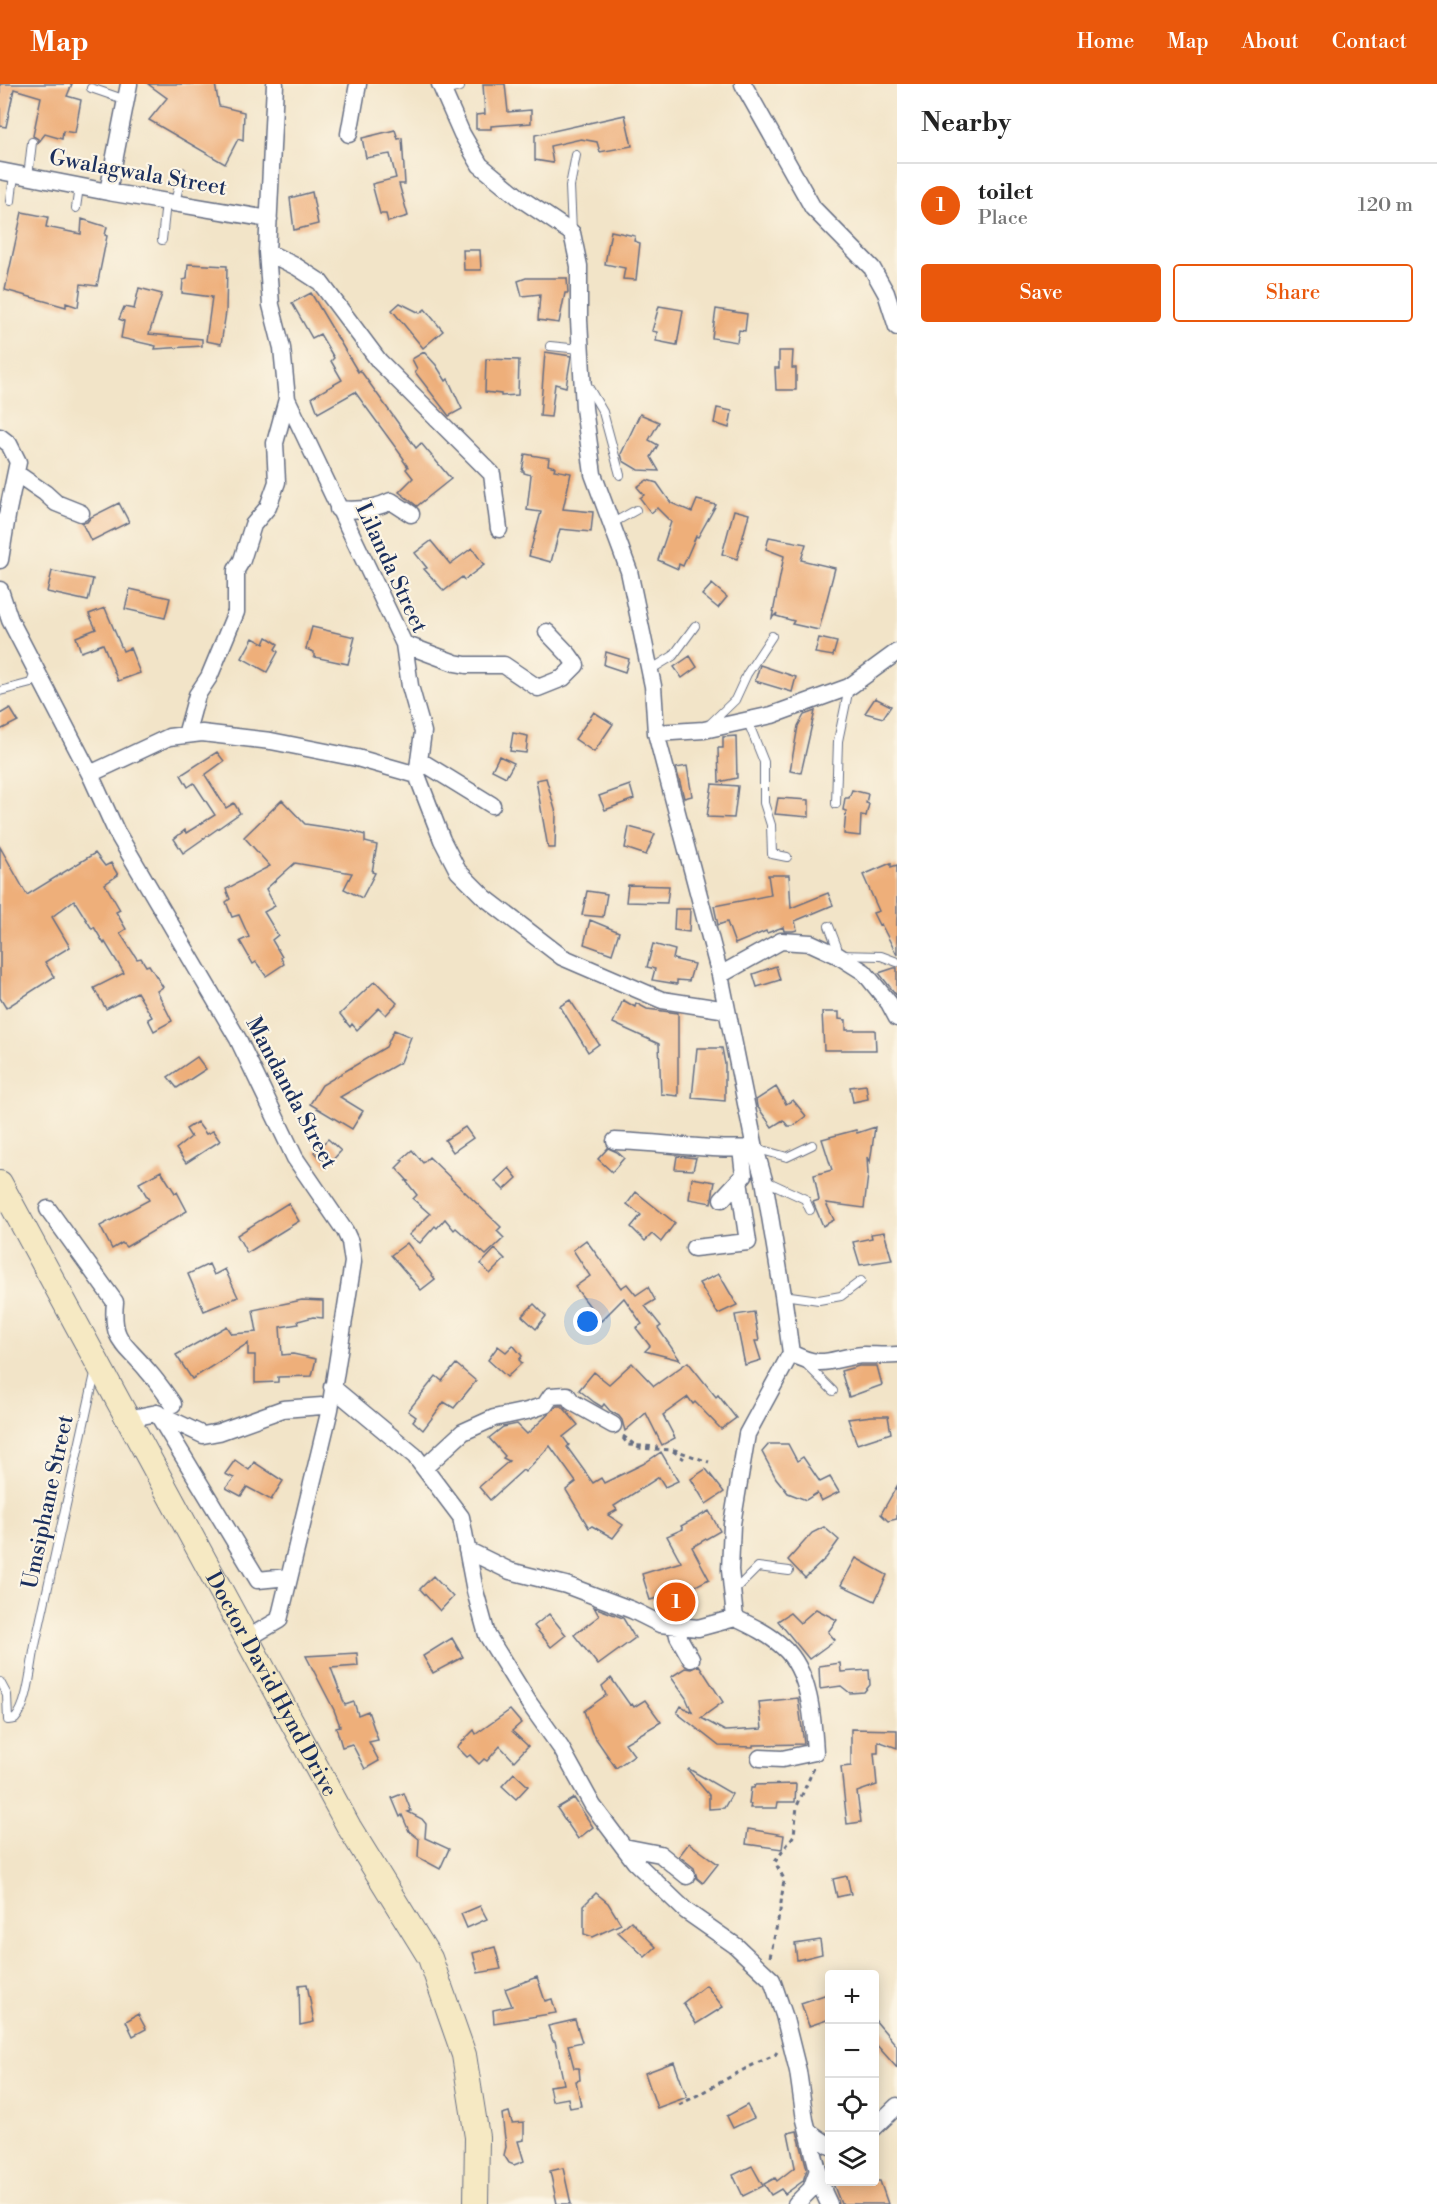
<!DOCTYPE html>
<meta charset="utf-8">
<style>
:root{--surface:#fff;--page:#f2f2f2;--text:#222;--muted:#767676;--line:#e0e0e0;--accent:#ea580c}
body{margin:0;font-family:"Libre Bodoni",serif;background:var(--page);color:var(--text)}
.controls{position:absolute;right:18px;bottom:18px;display:grid;overflow:hidden;border-radius:6px;box-shadow:0 3px 15px #0003}
.controls button{width:54px;height:54px;display:grid;place-items:center;padding:0;border:0;border-bottom:2px solid var(--line);background:var(--surface);color:var(--text);font:30px sans-serif}
.you{position:absolute;left:588px;top:1238px;width:21px;height:21px;margin:-15px;border:4px solid #fff;border-radius:50%;background:#1a73e8;box-shadow:0 0 0 9px #1a73e833}
.badge{display:grid;place-items:center;width:39px;height:39px;border-radius:50%;background:var(--accent);color:#fff;font-size:20px;font-weight:700}
.pin{position:absolute;translate:-50% -50%;border:3px solid #fff;box-shadow:0 2px 6px #0006}
.list{margin:0;padding:0;list-style:none}
h2{display:flex;justify-content:space-between;align-items:center;height:78px;margin:0;padding:0 24px;font-size:26px}
h2 small{font-size:20px;font-weight:400;color:var(--muted)}
.list li{display:grid;grid-template-columns:39px 1fr auto;gap:18px;align-items:center;box-sizing:border-box;height:84px;padding:0 24px;border-top:2px solid var(--line)}
.list b{display:block;font-size:22px;white-space:nowrap}
.list p{margin:0;font-size:20px;white-space:nowrap;color:var(--muted)}
.list em{font-size:20px;font-style:normal;color:var(--muted)}
.actions{display:flex;gap:12px;padding:18px 24px}
.actions a{flex:1;padding:14px 0;border:2px solid var(--accent);border-radius:6px;text-align:center;font-size:21px;color:var(--accent)}
.actions .main{background:var(--accent);color:#fff}
.icon{flex:none;width:33px;height:33px;fill:none;stroke:currentColor;stroke-width:2;stroke-linecap:round;stroke-linejoin:round}
.map{position:relative;flex:none;width:897px;height:2120px;overflow:hidden}
header{display:flex;align-items:center;gap:36px;box-sizing:border-box;height:84px;padding:0 30px;background:var(--accent);color:#fff}
header strong{font-size:28px}
nav{display:flex;gap:33px;margin-inline-start:auto;font-size:21px}
main{display:flex}
aside{flex:1;background:var(--surface)}
.map>svg:first-child{display:block}
.building{fill:#eeaf7a}
.lines{fill:none;stroke-linecap:round;stroke-linejoin:round}
.lane-casing{stroke:#666e83;stroke-width:10}
.street-casing{stroke:#666e83;stroke-width:19}
.secondary-casing{stroke:#666e83;stroke-width:26}
.path{stroke:#666e83;stroke-width:3;stroke-dasharray:4.5 4.5;stroke-linecap:butt}
.lane{stroke:#fff;stroke-width:8}
.street{stroke:#fff;stroke-width:16}
.secondary{stroke:#f6e9c3;stroke-width:24}
.labels{text-anchor:middle;dominant-baseline:central;stroke-width:4.5;stroke-linejoin:round;paint-order:stroke}
.street-label{font-size:22px;fill:#1b2f5e;stroke:#fcf5e5}
</style>
<header>
<strong>Map</strong>
<nav><a>Home</a><a>Map</a><a>About</a><a>Contact</a></nav>
</header>
<main>
<div class="map">
<svg width="897" height="2120" viewBox="0 0 897 2120">
<rect width="100%" height="100%" fill="#fcf5e5"/>
<filter id="ink" filterUnits="userSpaceOnUse"><feTurbulence type="fractalNoise" baseFrequency=".0167" numOctaves="2"/><feDisplacementMap in="SourceGraphic" scale="12" xChannelSelector="R" yChannelSelector="G"/><feConvolveMatrix kernelMatrix="1 2 1 2 8 2 1 2 1" color-interpolation-filters="sRGB"/></filter>
<filter id="wash" filterUnits="userSpaceOnUse"><feTurbulence type="fractalNoise" baseFrequency=".008" numOctaves="4" result="noise"/><feDisplacementMap in="SourceGraphic" scale="24" xChannelSelector="R" yChannelSelector="G"/><feGaussianBlur stdDeviation="1.35" result="paint"/><feColorMatrix in="noise" values="0 0 0 0 0 0 0 0 0 0 0 0 0 0 0 0 0 1.4 0 .05"/><feComposite in="paint" operator="in"/></filter>
<g filter="url(#wash)">
<rect width="100%" height="100%" fill="#f2e4c8"/>
<g id="blocks">
<!-- building -->
<path class="building" d="M0,0H72L67,12L81,16L75,49L63,47L62,55L45,50L38,59V55L33,52L41,13L14,5L6,43L0,42Z
M148,0H215L219,22L244,28L243,57L238,55L225,80L149,36L167,14Z
M483,0H505L508,28L531,26V39L491,42V45H476V31L485,30Z
M625,31L632,62L600,68L597,58L581,55L550,62L553,79L535,76V51Z
M395,46L398,55L402,54L405,100H399L408,132L388,138L386,130H380L372,100L396,94L390,70L366,74L362,54Z
M312,108L318,140L294,146L290,114Z
M22,128L48,133L46,143L81,150L82,135L107,143L105,151L107,152L97,202L81,200L78,223L66,219V223L5,206Z
M611,147L635,152L634,157L640,159L636,196L623,195L625,184L605,180Z
M463,166H480L481,186H464Z
M188,180L227,182L226,228L221,260L206,257L212,213L182,209L183,196L187,195Z
M526,194H567L568,209H565L559,239L538,236L540,210L522,212L518,197Z
M139,204L162,210L149,250L202,255V262L155,265L156,262L121,254L124,237L119,235L124,223L134,225Z
M311,209L358,288L360,286L416,364L421,359L451,395L417,422L399,408L413,394L406,385L408,383L403,376L404,375L355,308L318,329L312,313L342,296L331,277L334,274L320,250L312,254L292,219Z
M400,219L420,229L425,225L443,247L423,264L392,226Z
M659,222L683,226L677,261L656,257L657,248L652,247Z
M716,225L747,230L745,247L739,246L737,258L712,254Z
M779,267H793L792,284H796V306H776L775,284H779Z
M424,268L436,281L446,297L448,295L462,325L449,332L415,288L417,285L412,275Z
M545,268L571,272L566,303L555,300L551,333L540,332Z
M486,275L519,276L518,311L501,312V310L485,308Z
M717,324L732,327L729,344L714,339Z
M640,330L659,338L649,356L658,361L651,373L659,387L638,386L623,377L621,370Z
M525,370L549,374L548,381L555,383L554,386L571,389L563,425L593,428L591,448L560,445L551,478L529,472L541,428L527,426L531,391L524,389V387H522Z
M647,396L657,399L671,419L692,428L697,416L716,421L698,453L696,452L683,482L679,480L678,485L658,476L671,438L657,424L651,429L640,414L644,411L637,403Z
M119,419L129,438L91,457L82,439L87,438L91,433Z
M734,426L749,430L737,475L722,470Z
M769,453L806,460L801,476L835,484L819,546L792,540L794,537L776,532L777,529L772,534L784,472L766,465Z
M431,457L450,480L472,464L484,481L464,496L462,493L444,507L424,485L427,484L415,469Z
M52,487L93,495L88,517L47,508Z
M712,500L727,513L718,524L702,511Z
M130,505L170,514L165,534L125,525Z
M105,524L123,567L130,564L140,589L118,597L103,560L81,568L76,553L96,545L89,530Z
M312,543L355,553L348,580L314,573V568L306,565Z
M267,553L278,560L275,565L278,568L267,588L242,574L253,554L264,560Z
M819,554L837,558L833,572L815,569Z
M606,568L629,575L625,588L604,581Z
M690,572L697,583L682,594L674,583Z
M760,581L796,593L792,608L755,597Z
M875,614L891,622L883,634L865,629Z
M10,624L18,637L0,646V630Z
M815,627L801,689L790,687L798,642L804,631Z
M594,628L613,640L594,668L575,655Z
M513,649L528,652L526,669L510,667Z
M736,652L737,694L719,698L718,664H723V653Z
M217,668L224,677L205,691L226,724L234,719L240,729L183,769L174,755L185,746L186,749L215,731L194,699L188,703L181,691Z
M499,672L514,679L506,693L492,686Z
M687,682L692,712L684,714L676,684Z
M546,694L556,729L555,764H548L536,696Z
M712,700L738,702L734,734L707,733Z
M630,701L634,715L605,726L599,712Z
M852,706L868,710L866,719L869,720L866,732L861,731L860,752L844,750L846,727L843,726L845,714H849Z
M778,714L809,716V733L775,730Z
M282,716L305,740L352,747L365,751V758L377,761L372,788L375,789L362,814L344,805L352,789L295,779L266,805L275,822L264,828L278,851L272,856L282,873L281,874L284,880L266,892L256,878L253,880L240,857L249,853L239,831L232,833L226,818L230,815L226,805L270,782L244,753Z
M629,743L655,750L646,771L625,764Z
M0,763L27,811L95,769L105,782L111,779L118,791L105,800L120,826L116,828L126,845L120,849L137,875L141,874L146,882L149,881L163,903L157,907L172,937L154,947L148,935L152,933L137,908L106,925L94,904L124,889L105,858L104,860L94,843L92,845L74,816L52,833L70,863L45,878L54,893L6,924L0,914Z
M891,779V783L897,781V871L881,840L879,841L873,829L879,827L863,791Z
M768,791H789L791,824L828,809L833,821L795,837L797,846L793,847H784L783,843L767,849L766,847L735,860L727,838L718,841L714,822L771,811Z
M628,801L669,802L667,819L626,818Z
M587,807L607,810L603,833L582,831Z
M675,825H690L689,848L674,846Z
M590,836L619,848L612,870L584,860Z
M653,860L675,866L673,875L694,880L689,897L677,896V900L652,896L655,885L647,883Z
M776,882L780,896L757,903L753,890Z
M894,884H897V912L879,889Z
M375,897L397,919L386,931L379,924L357,946L352,940L350,943L340,930Z
M570,916L599,960L588,968L560,922Z
M623,916L635,923L636,919L647,925L678,929V1012L661,1010L659,960L613,939Z
M822,928H839V935L846,936V946H875L876,966H824Z
M394,946L411,953L401,978L340,1013L363,1027L352,1045L310,1020L322,1001L386,963Z
M697,964H722L725,980V1017L692,1014Z
M197,973L206,985L177,1004L168,993Z
M866,1001L868,1015L853,1018L850,1003Z
M776,1003L786,1020L793,1016L806,1032L793,1042H788L783,1036L772,1043L757,1022L756,1016Z
M197,1038L206,1050L213,1047L220,1057L186,1079L176,1065L191,1053L186,1045Z
M465,1043L473,1054L453,1068L445,1056Z
M875,1043L870,1079L867,1073L868,1091L864,1124L826,1119L834,1136L823,1142L813,1118L819,1116L814,1091L832,1086L822,1055L856,1046L857,1049Z
M328,1055L341,1067L327,1082L314,1068Z
M608,1064L617,1068L624,1074L612,1088L598,1075Z
M412,1066L423,1079L429,1073L501,1143L497,1147L504,1154L486,1171L456,1144L454,1146L445,1135L437,1144L435,1142L420,1159L409,1151L430,1130L413,1115L417,1111L406,1097H408L396,1084L403,1077L401,1076Z
M677,1072L696,1074L693,1086L675,1085Z
M509,1084L517,1094L504,1106L495,1097Z
M161,1087L175,1109L177,1108L187,1127L126,1163L122,1159L112,1165L100,1142L149,1116L139,1099Z
M692,1094L715,1098L711,1119L689,1115Z
M636,1108L675,1139L661,1158L652,1150L645,1157L631,1143L641,1131L627,1120Z
M288,1119L299,1137L247,1169L237,1151Z
M884,1148L892,1176L860,1181L853,1158L872,1154L871,1150Z
M586,1156L621,1204L627,1200L636,1211L648,1203L655,1216L645,1222L661,1242L658,1244L680,1276L645,1267L650,1262L636,1244L642,1240L624,1214L601,1237L575,1203L590,1192L573,1166Z
M407,1159L435,1195L421,1206L391,1171Z
M495,1165L505,1175L490,1190L481,1180Z
M209,1180L214,1191L225,1185L238,1213L204,1227L188,1190Z
M719,1190L737,1221L718,1230L699,1199Z
M302,1216L323,1217V1234L313,1233L298,1237L299,1240L280,1243L282,1271L293,1270L316,1275L312,1292L278,1293V1298L255,1299V1271H248V1259L192,1295L176,1271L227,1242L232,1250L257,1248L253,1226Z
M534,1220L546,1232L536,1245L522,1232Z
M754,1228L759,1257H755L761,1276L745,1281L735,1231Z
M513,1261L522,1272L519,1276L522,1279L507,1293L488,1276L498,1262L506,1268Z
M688,1278L716,1313L718,1311L736,1334L721,1345L695,1318L693,1320L688,1313L663,1331L675,1354L662,1361L646,1329L625,1347L622,1336L619,1332L610,1327L604,1320L602,1323L594,1318L579,1306L594,1288L609,1300L632,1279L654,1302Z
M456,1280L476,1297L454,1324L444,1318L423,1346L413,1337L416,1333L408,1327L436,1292L442,1297Z
M859,1282H877L882,1301L849,1313L841,1287Z
M557,1322H562L578,1341L563,1353L569,1361L567,1363L593,1399L601,1394L604,1399L643,1380L661,1368L678,1397L665,1403L659,1393L614,1422L617,1426L608,1431L623,1441L613,1454L592,1442L589,1444L566,1406L576,1398L550,1362L525,1388L523,1386L490,1416L479,1403L509,1377L503,1374L505,1372L489,1354L503,1343L517,1340L527,1350Z
M872,1332H888L891,1349L857,1360L848,1335Z
M769,1360H788L797,1377L803,1373L820,1398L830,1393L839,1408L821,1417L817,1409L806,1416L788,1409L776,1394L762,1368Z
M235,1376L249,1386L254,1378L283,1397L271,1416L247,1403L241,1412L226,1404L234,1394L225,1390Z
M706,1385L724,1408L706,1420L691,1395Z
M897,1402V1435L888,1437L881,1430Z
M709,1427L720,1447L692,1463L709,1495L671,1515L669,1511L650,1516L642,1490L681,1478L667,1452L683,1445L681,1442Z
M824,1443L839,1456L826,1474L805,1494L788,1476L812,1449Z
M856,1474L887,1491L875,1517L841,1501Z
M433,1492L453,1513L440,1527L420,1505Z
M594,1523L623,1534L635,1554L598,1581L574,1551L599,1532Z
M816,1525L837,1536L828,1548L835,1556L809,1575L778,1537L790,1529L800,1539Z
M549,1530L566,1551L551,1563L534,1542Z
M452,1554L463,1573L433,1589L423,1572Z
M357,1569L358,1582L331,1584L345,1621L354,1618L358,1631L368,1627L378,1656L369,1658L379,1677L365,1685L352,1660L342,1663L336,1643L340,1642L334,1626L306,1572Z
M840,1579L841,1588L869,1586L870,1601L864,1608L850,1609L841,1602L820,1605L819,1582Z
M699,1581L723,1618L701,1634L725,1647L762,1645L759,1618L798,1614L804,1660L753,1661V1663L719,1662L677,1629L681,1622L692,1628L686,1614L671,1593L685,1584L691,1585Z
M611,1594L630,1621L632,1620L634,1623L645,1616L661,1638L625,1659L634,1671L616,1684L592,1649L584,1627L606,1611L602,1602Z
M510,1626L521,1639L512,1647L528,1662L514,1677L500,1662L487,1677L484,1675L479,1680L470,1671L467,1673L457,1663L474,1646L476,1650Z
M851,1645L897,1646V1664L878,1657V1669H874L877,1701L857,1708L861,1738L847,1740L841,1683L851,1682Z
M689,1685L732,1710L724,1724L709,1725V1711L688,1686Z
M514,1689L528,1702L516,1715L502,1702Z
M796,1700L795,1718H778L777,1724H750L751,1720H749L751,1704H754L755,1701Z
M404,1709L411,1727L408,1728L422,1735L426,1740L425,1754L449,1765L440,1785L418,1773L419,1755L409,1747L402,1731L400,1733L392,1714Z
M574,1714L593,1743L578,1755L557,1724Z
M748,1745L784,1751L782,1765L746,1760Z
M689,1759L718,1780L703,1799L697,1794L694,1784L679,1772Z
M847,1792L851,1810L837,1813L833,1795Z
M596,1809L608,1819L621,1840L593,1853L584,1850V1821Z
M480,1822L487,1835L467,1844L461,1830Z
M631,1837L656,1863L645,1873L618,1848Z
M820,1856L822,1870L797,1876L795,1860Z
M495,1863L501,1885L478,1889L473,1869Z
M537,1893L545,1917L552,1915L556,1929L494,1939L493,1926L512,1922L505,1905Z
M307,1900L314,1938L300,1941L299,1901Z
M706,1901L723,1923L696,1940L683,1919Z
M830,1909V1935L809,1942L801,1919Z
M138,1930L146,1945L133,1952L126,1937Z
M874,1935L897,1962V1984L874,1958Z
M575,1936L582,1958L568,1961L574,1984H579L580,1996L576,1997L581,2022L570,2024L568,2014L552,2017L549,2002L564,2000L555,1957H553L548,1942Z
M674,1978L687,2013L657,2024L645,1989Z
M747,2021L754,2034L733,2044L727,2032Z
M509,2028L512,2039L524,2038V2056L518,2057L524,2077L514,2081L509,2079L504,2071L506,2063L502,2030Z
M797,2047L807,2085L803,2097L785,2110L781,2105L771,2111L764,2100L775,2094L777,2097L795,2083L788,2049Z
M752,2082L763,2102L743,2112L733,2091Z
M563,2084L571,2120H557L550,2087Z
M832,2097H880L888,2120H841Z"/>
</g>
</g>
<g filter="url(#ink)">
<use href="#blocks" fill-opacity="0" stroke="#666e83" stroke-width="1.5"/>
<g class="lines">
<defs>
<path id="lane" d="M91,4L126,16
M443,7L460,3
M28,93L32,58
M11,117L14,90
M175,119L182,88
M76,124L79,103
M572,148L570,102L576,71
M162,156L166,118
M550,262L580,265
M586,299L603,328L620,391
M611,440L636,426
M650,586L673,572L695,542
M0,607L31,599L36,586
M748,638L764,678V719L771,741L772,770L787,773
M709,641L735,616L747,590L772,552
M836,720L838,657L849,604
M829,842L837,863V871L881,872L897,878
M755,1064L787,1073L812,1061
M764,1096L805,1115L810,1126
M783,1211L819,1216L841,1212L861,1197
M804,1278L833,1307
M733,1508L758,1483L789,1487
M0,1598L7,1611L8,1636L15,1635C29,1620 31,1578 36,1557C56,1466 76,1376 96,1285"/>
<path id="street" d="M275,0L267,168L271,221L282,264L287,315L404,560L410,602L423,648L417,691L442,756L458,787L484,813L562,873L662,916L727,926
M440,0L462,50L480,81L520,114L572,149L579,182V236L584,324L593,390L629,487L653,602L656,649L720,891L755,1064L764,1096L783,1211L791,1269C825,1287 831,1273 864,1271C875,1271 886,1272 897,1271
M743,0L813,124L872,184L886,209L897,243
M349,50L358,0
M0,87L108,108L269,135
M108,108L129,0
M267,168L297,183L320,198L379,277L492,390L499,445
M0,353L9,360L18,378L8,426L0,476
M16,389L45,409L56,419L81,429
M338,425C355,427 375,425 391,417L411,430
M0,506L10,536L90,690L116,747L238,955L295,1074L345,1147L350,1158L353,1178L330,1325L279,1536L248,1554
M404,560L455,579L466,581H504L538,604L563,594L576,581L569,571L547,548
M656,649L704,646L772,631L849,603L897,568
M186,651L197,611L209,593L236,528V486L242,476L253,441L268,423L277,398L275,359L287,315
M419,676L492,721
M90,690L169,653L202,649L271,657L357,674L417,691
M720,891L781,857L811,859L837,871L864,888L889,919L897,934
M615,1057C662,1058 707,1067 755,1064
M722,1115L744,1091L741,1065
M48,1125L115,1218C111,1258 125,1259 147,1286C157,1297 165,1309 173,1320
M694,1164L748,1158L739,1097
M332,1303L415,1372L461,1433L475,1507L487,1551L529,1619L561,1664L593,1722L635,1778L686,1827L736,1862L772,1896L784,1931L798,1987L805,2036L824,2109L829,2120
M157,1329L258,1496L288,1493
M127,1335L157,1329L203,1351L219,1348L283,1325L322,1322L330,1325
M424,1384L463,1348L494,1334L527,1327L545,1321L551,1312L567,1311L572,1318L613,1341
M467,1466L510,1487L566,1501L632,1526L660,1540L698,1544L735,1534C752,1542 769,1550 783,1563C810,1587 813,1635 815,1668L782,1675L760,1674
M735,1534L730,1486L732,1440L747,1350L791,1269
M676,1542L678,1552L691,1575
M624,1763L660,1770L687,1792
M874,2044L897,2022
M808,2047L830,2062
M796,2120L811,2105L818,2086"/>
<g id="secondary">
<path id="s1" d="M0,1099L349,1743L430,1874L464,1971L477,2053L476,2120"/>
</g>
</defs>
<!-- lane casing -->
<use href="#lane" class="lane-casing"/>
<!-- street casing -->
<use href="#street" class="street-casing"/>
<!-- secondary casing -->
<use href="#secondary" class="secondary-casing"/>
<!-- path -->
<path class="path" d="M623,1352L639,1364L675,1366L709,1378
M623,1354L628,1361L658,1363
M673,1367L687,1377
M770,1873L780,1827L784,1795L775,1778L794,1751L797,1722L814,1684
M679,2021C712,2004 741,1985 775,1971L777,1968"/>
<!-- lane -->
<use href="#lane" class="lane"/>
<!-- street -->
<use href="#street" class="street"/>
<!-- secondary -->
<use href="#secondary" class="secondary"/>
</g>
</g>
<g class="labels">
<!-- street labels -->
<g class="street-label">
<text transform="translate(138 89) rotate(10)">Gwalagwala Street</text>
<text transform="translate(391 484) rotate(65)">Lilanda Street</text>
<text transform="translate(291 1009) rotate(62)">Mandanda Street</text>
<text transform="translate(48 1418) rotate(-78)">Umsiphane Street</text>
<text stroke="none"><textPath href="#s1" startOffset="570">Doctor David Hynd Drive</textPath></text>
</g>
</g>
</svg>
<div class="controls">
<button>+</button>
<button>−</button>
<button><svg class="icon" aria-label="locate" viewBox="0 0 24 24"><circle cx="12" cy="12" r="6"/><path d="M12 2v4M12 18v4M2 12h4M18 12h4"/></svg></button>
<button><svg class="icon" aria-label="layers" viewBox="0 0 24 24"><path d="M12 4l9 5-9 5-9-5zM3 14l9 5 9-5"/></svg></button>
</div>
<div class="you"></div>
<div class="pin badge" style="left:676px;top:1518px">1</div>
</div>
<aside>
<h2>Nearby<small></small></h2>
<ul class="list">
<li><span class="badge">1</span><div><b>toilet</b><p>Place</p></div><em>120 m</em></li>
</ul>
<div class="actions"><a class="main">Save</a><a>Share</a></div>
</aside>
</main>
